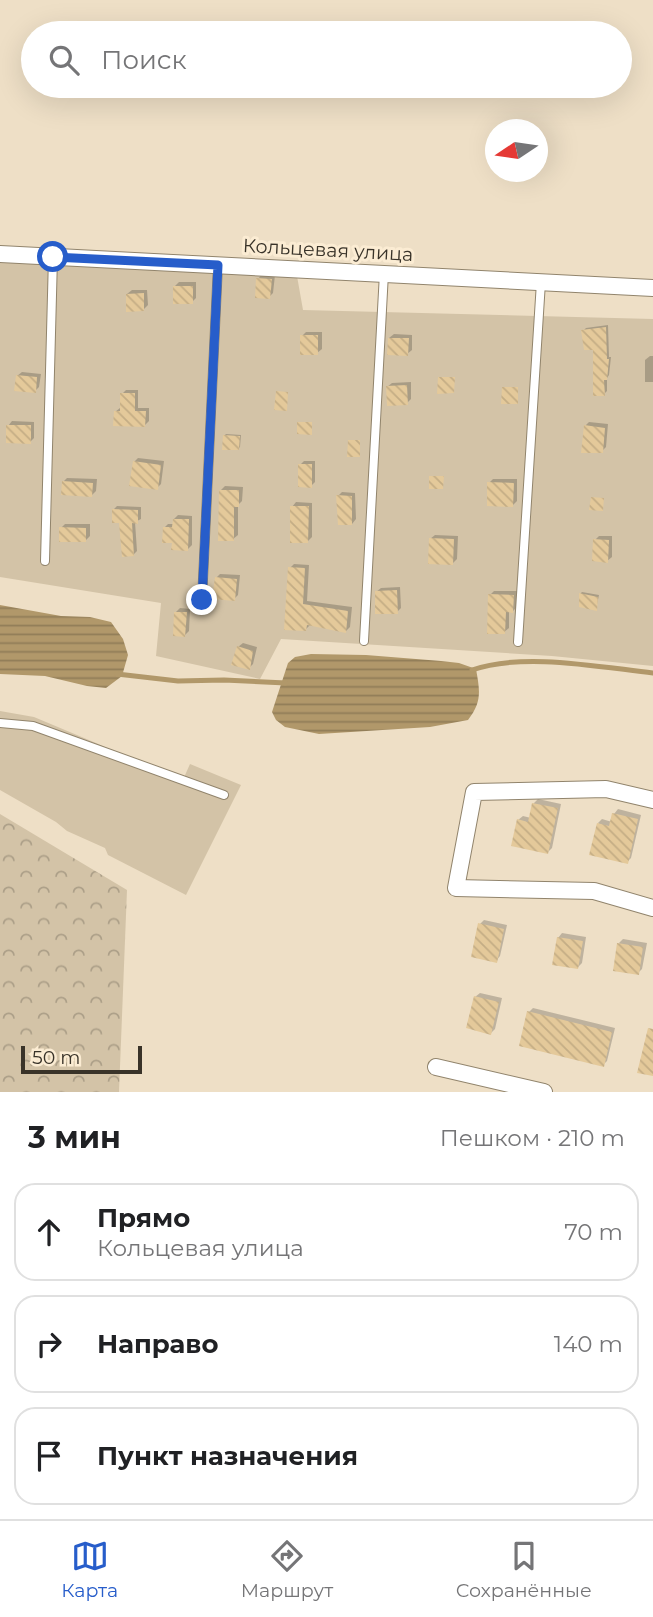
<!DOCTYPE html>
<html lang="ru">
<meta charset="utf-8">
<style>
:root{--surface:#fff;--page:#f2f2f2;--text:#202124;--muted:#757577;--line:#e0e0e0;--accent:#275dca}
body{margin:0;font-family:Montserrat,sans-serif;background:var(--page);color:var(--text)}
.compass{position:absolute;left:485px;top:119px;width:63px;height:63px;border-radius:50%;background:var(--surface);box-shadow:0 7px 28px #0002;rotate:257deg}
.scale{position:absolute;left:21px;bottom:18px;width:121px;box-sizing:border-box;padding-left:7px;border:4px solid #393329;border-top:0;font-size:19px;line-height:24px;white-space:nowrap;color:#393329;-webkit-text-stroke:5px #fbecd3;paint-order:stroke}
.stop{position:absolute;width:21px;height:21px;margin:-16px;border:5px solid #275dca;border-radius:50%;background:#fff}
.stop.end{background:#275dca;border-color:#fff;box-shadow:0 2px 7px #0008}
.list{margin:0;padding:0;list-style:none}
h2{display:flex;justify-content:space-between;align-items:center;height:91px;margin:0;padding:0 28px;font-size:30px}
h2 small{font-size:23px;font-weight:400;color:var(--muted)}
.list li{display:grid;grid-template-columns:46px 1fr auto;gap:21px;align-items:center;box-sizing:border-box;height:98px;margin:0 14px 14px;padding:0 14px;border:2px solid var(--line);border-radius:21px}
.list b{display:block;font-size:26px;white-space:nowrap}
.list p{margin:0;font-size:23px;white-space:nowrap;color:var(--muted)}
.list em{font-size:23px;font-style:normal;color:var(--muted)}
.icon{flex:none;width:38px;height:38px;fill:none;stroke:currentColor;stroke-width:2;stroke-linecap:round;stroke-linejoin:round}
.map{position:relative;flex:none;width:653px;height:1092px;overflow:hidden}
.search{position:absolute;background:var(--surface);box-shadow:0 7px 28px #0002;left:21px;right:21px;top:21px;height:77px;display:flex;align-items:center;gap:18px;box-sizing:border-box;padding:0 24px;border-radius:38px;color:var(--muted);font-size:26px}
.sheet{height:427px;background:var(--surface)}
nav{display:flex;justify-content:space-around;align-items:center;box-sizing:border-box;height:98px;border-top:2px solid var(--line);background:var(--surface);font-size:19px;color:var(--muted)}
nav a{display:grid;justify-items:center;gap:4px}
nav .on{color:var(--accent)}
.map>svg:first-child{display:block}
.forest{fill:url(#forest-crowns)}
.garden{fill:#d3c3a7}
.water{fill:url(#water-rules)}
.shadow{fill:#0003}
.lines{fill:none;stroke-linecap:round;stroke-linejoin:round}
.stream{stroke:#b1986a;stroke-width:5}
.building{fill:url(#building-back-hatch)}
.service-casing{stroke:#91846c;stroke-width:10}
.minor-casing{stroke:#91846c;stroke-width:18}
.service{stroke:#fff;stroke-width:8}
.minor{stroke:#fff;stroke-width:16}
.route{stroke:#275dca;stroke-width:9}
.labels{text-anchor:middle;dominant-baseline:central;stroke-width:6;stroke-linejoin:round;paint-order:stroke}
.street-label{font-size:19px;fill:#393329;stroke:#fbecd3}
</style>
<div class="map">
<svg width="653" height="1092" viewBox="0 0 653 1092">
<defs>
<pattern id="forest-crowns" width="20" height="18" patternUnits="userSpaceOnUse" patternTransform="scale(1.75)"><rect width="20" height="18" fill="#d3c3a7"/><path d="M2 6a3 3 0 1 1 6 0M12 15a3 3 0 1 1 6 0" fill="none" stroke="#ac9f88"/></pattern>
<pattern id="water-rules" width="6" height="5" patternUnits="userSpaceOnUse" patternTransform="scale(1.75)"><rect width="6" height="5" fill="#b1986a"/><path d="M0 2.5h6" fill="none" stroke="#917d57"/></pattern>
<pattern id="building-back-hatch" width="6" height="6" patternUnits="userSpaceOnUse" patternTransform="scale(1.75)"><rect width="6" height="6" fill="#e4c99a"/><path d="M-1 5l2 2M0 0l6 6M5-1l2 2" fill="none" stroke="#c4ad85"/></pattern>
</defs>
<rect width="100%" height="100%" fill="#eedfc6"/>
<!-- forest -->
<path class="forest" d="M0,814L127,890L119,1092H0Z"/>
<!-- garden -->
<path class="garden" d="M0,262L297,276L303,310L653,319V666L552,656L281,639L260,679L156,656L161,603L0,577Z
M0,711L34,717L96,743L182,782L190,764L241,785L186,895L108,855L105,848L67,831L56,822L0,790Z"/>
<!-- water -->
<path class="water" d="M0,605L61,616L90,617L111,622L123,639L128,655L122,676L106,688L87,686L45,676L0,674Z
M311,654L366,655L441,661L459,663L476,669C480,691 482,702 468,720L430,727L319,734L285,727L276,720L272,712L288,663L295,657Z"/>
<!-- shadow -->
<path class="shadow" d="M262,274L275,275L273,293L269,297L258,279Z
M179,282H196V298L192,302L175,286Z
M132,290H147L148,305L144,309L127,294Z
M608,325L609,357H611L609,375L607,378V391L604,394L595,348L583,331L586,328Z
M306,332H322V349L317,353L302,336Z
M394,334L412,335V350L407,354L389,338Z
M650,356H653V382H645V360Z
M22,372L41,374L39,387L35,391L17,376Z
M411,382V399L407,403L387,387L392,383Z
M126,390H138V408H149V421L145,425L115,412L120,408H122V394Z
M12,421L34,422V438L30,442L8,426Z
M589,422L608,424L606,447L602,451L585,426Z
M226,434L241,435L240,447L239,448L224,436Z
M138,458L164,461L161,484L157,488L134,462Z
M304,461H315V482L311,486L300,465Z
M67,478L97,479L96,491L92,495L63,482Z
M493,479H517V501L513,505L489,483Z
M225,486L243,487L242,501L238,505V535L233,539L221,490Z
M342,492L355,493L356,519L352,524L338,496Z
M296,502L312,503V537L308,541L292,507Z
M117,506L141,507V519L135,522L137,551L134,554L121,521L114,509Z
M178,515L192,516V545L188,549L164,528L168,524H174V519Z
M65,524H90V536L85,541L61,528Z
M435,535L458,536L457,559L453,563L430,539Z
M599,536H612V557L607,561L595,540Z
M294,564L309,565L307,601L352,607L350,627L346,631L311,624L305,630L290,568Z
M220,574L240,575L238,595L234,599L216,578Z
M400,587L401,608L397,612L376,592L381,588Z
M494,591H518L517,607L513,611H509V628L504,632L490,595Z
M582,592L599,595L596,609L580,594Z
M180,608L190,609L189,631L185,635L176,612Z
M243,643L257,647L253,664L249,668L238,647Z
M538,799L561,804L552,848L548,852L518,820L523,816L531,818L533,804Z
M618,809L641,815L631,858L627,862L598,823L602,819L612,822L614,814Z
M484,920L507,925L500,956L496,961L480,924Z
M562,933L586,937L582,963L577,968L558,938Z
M623,939L647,943L642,969L638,973L619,943Z
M480,993L502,998L495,1029L491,1033L475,997Z
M533,1008L615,1028L607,1061L603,1065L529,1012Z"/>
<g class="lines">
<!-- stream -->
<path class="stream" d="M472,670C523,652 599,667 653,673
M117,674L178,681L224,680L286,683"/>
</g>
<!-- building -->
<path class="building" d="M256,278L272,279L270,299L255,298Z
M173,286H193V304H173Z
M144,293V311L126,312V294Z
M606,327L607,359H609L607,380H604L605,396H593V350H584L581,330Z
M300,335H318V355H300Z
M388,338H409L408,356L387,355Z
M16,375L37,377L36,393L14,391Z
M438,377H455L454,393L437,394Z
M407,385L408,405L387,406L386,386Z
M502,387H518V404H501Z
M276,391L288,392L287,411L274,410Z
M120,393H135V411H146L145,427L113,426L114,411H120Z
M297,422H312V435L297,434Z
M6,425H31V444L6,443Z
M584,425L605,428L603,453H581Z
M223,435L240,436L239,450H222Z
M348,440H360V457H347Z
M133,461L161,465L158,490L129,486Z
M298,464H312V488L298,487Z
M429,476H444L443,489H429Z
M62,481L93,483L92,497L61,495Z
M487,482L514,483L513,507L487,506Z
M219,490H239V507H234V541H218Z
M336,495L352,496V525H338Z
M591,497L604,498L603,511L589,510Z
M290,506H309L308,543H290Z
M112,509L138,510V524L132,523L134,556L122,557L119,523H112Z
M173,519H189L188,551L171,550L172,543H162L163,527H172Z
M59,527L86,528V542H59Z
M429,538L454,539L453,565L428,564Z
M593,539L609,540L608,563L592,561Z
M288,567L305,568L303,604L348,611L346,633L307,625L306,631L284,630Z
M215,577L237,579L235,601L212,599Z
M397,590L398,614H375V591Z
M579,593L598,597L597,611L579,607Z
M488,594L514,595L513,613L506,612L505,634H487Z
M174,612H187L185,637L173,636Z
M237,646L253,651L250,670L231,665Z
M532,803L558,808L548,854L511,846L517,819L528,822Z
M612,813L638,819L628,864L589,855L597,823L609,826Z
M478,923L504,929L497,963L471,957Z
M557,937L583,941L578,969L552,965Z
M617,943L643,947L639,975L613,971Z
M474,996L499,1002L491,1035L466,1028Z
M527,1011L612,1032L604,1067L519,1046Z
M648,1028L653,1029V1076L637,1073Z"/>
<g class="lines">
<defs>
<path id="service" d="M45,561L53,257
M202,600L218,265
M364,641L384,273
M518,642L541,282
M0,723L33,726L224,795"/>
<path id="minor" d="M0,254L653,288
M653,800L606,789L474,792L456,888L594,891L653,908
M436,1067L544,1092"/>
</defs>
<!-- service casing -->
<use href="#service" class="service-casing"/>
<!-- minor casing -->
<use href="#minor" class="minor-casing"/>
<!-- service -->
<use href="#service" class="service"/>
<!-- minor -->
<use href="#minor" class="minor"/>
</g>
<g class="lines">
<!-- route -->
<path class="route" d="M53,257L218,265L202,600"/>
</g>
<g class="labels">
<!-- street labels -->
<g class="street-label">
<text transform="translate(328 250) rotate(3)">Кольцевая улица</text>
</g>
</g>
</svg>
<svg class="compass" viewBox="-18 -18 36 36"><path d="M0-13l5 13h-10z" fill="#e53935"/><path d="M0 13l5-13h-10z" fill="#757577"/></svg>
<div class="scale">50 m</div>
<div class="stop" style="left:53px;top:257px"></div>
<div class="stop end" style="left:202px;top:600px"></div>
<div class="search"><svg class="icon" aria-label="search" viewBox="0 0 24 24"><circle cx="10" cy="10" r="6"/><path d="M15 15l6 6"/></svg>Поиск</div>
</div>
<section class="sheet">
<h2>3 мин<small>Пешком · 210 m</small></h2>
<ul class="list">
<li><svg class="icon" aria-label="ahead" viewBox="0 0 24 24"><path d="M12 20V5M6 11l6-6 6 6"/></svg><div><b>Прямо</b><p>Кольцевая улица</p></div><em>70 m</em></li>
<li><svg class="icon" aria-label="right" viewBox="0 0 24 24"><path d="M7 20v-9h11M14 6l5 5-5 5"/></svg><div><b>Направо</b></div><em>140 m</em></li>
<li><svg class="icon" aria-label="arrive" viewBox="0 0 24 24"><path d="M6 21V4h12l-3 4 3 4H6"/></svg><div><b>Пункт назначения</b></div></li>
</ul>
</section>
<nav>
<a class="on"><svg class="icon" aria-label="map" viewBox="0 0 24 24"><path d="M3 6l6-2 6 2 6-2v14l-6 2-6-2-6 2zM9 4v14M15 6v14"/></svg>Карта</a>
<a><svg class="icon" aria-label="directions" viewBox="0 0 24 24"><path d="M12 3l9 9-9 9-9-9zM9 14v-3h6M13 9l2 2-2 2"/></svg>Маршрут</a>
<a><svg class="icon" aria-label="saved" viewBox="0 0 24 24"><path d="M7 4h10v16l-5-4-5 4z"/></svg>Сохранённые</a>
</nav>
